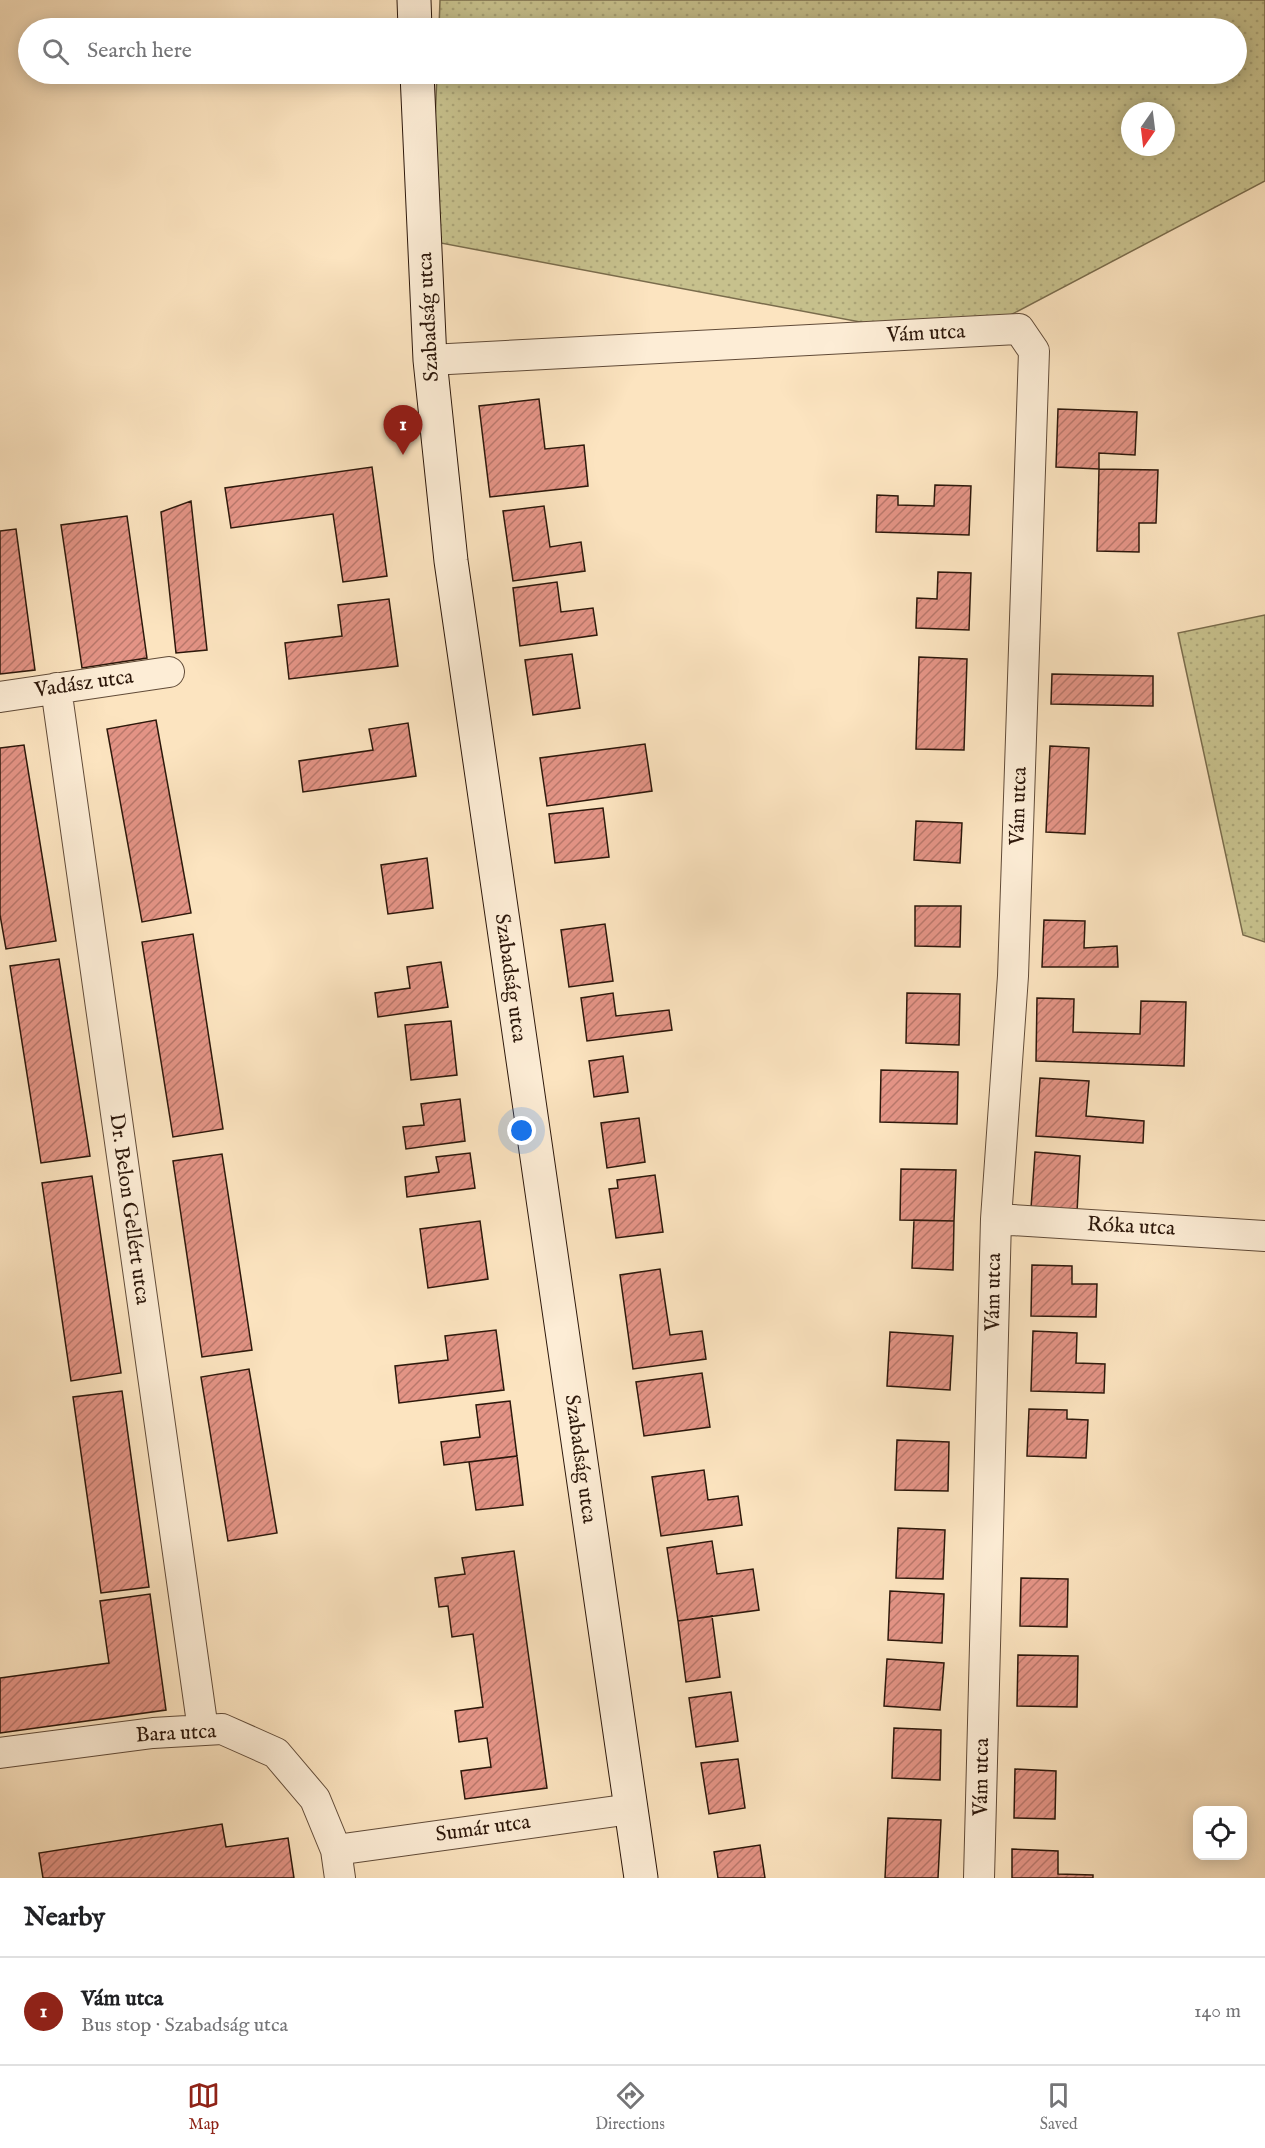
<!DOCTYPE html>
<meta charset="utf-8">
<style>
:root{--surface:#fff;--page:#f2f2f2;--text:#202124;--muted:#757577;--line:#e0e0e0;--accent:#8f2418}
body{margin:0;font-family:"IM FELL English",serif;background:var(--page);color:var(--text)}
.controls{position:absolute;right:18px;bottom:18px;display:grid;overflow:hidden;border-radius:12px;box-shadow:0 3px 15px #0003}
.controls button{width:54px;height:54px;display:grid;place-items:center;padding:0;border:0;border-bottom:2px solid var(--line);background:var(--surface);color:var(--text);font:30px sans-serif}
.compass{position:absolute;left:1121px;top:102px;width:54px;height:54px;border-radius:50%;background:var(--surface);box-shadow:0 3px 15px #0003;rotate:194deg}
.you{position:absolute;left:522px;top:1131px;width:21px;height:21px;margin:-15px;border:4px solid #fff;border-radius:50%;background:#1a73e8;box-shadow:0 0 0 9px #1a73e833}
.badge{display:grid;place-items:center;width:39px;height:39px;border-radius:50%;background:var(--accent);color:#fff;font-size:20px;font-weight:700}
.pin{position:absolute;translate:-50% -50px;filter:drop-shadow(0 2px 3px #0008)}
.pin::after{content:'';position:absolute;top:32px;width:21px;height:18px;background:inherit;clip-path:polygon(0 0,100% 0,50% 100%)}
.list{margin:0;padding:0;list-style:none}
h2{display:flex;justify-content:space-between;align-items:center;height:78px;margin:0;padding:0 24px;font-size:26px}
h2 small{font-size:20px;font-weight:400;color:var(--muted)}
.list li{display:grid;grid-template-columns:39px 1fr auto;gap:18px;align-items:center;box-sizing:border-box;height:108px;padding:0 24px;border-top:2px solid var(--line)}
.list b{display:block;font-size:22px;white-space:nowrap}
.list p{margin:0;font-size:20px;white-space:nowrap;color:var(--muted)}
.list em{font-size:20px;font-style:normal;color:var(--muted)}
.icon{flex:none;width:33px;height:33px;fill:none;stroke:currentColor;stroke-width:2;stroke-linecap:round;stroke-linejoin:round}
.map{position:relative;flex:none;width:1265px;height:1878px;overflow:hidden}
.search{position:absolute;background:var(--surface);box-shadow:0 3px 15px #0003;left:18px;right:18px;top:18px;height:66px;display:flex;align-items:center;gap:15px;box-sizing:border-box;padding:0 21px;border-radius:33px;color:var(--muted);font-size:22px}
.sheet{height:186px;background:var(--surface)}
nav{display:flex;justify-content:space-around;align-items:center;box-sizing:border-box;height:84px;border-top:2px solid var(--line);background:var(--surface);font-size:16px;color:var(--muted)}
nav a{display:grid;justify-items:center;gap:3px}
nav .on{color:var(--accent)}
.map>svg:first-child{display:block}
.grass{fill:url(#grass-dots);stroke:#7a6c4c;stroke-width:1.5;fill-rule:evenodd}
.building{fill:url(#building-hatch);stroke:#2d180b;stroke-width:1.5}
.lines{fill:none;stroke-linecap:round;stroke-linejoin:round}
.minor-casing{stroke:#614b38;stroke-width:32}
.secondary-casing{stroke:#2d180b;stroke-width:35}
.minor{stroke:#fdedd6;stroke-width:30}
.secondary{stroke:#fdedd6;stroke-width:33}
.labels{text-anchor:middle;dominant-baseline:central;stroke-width:5;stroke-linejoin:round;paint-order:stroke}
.street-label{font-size:21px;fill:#2d180b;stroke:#fdedd6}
</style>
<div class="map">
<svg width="1265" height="1878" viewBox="0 0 1265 1878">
<defs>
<pattern id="grass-dots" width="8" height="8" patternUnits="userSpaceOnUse" patternTransform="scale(1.5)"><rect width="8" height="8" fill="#c7c18d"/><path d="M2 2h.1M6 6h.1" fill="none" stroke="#aba578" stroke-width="1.8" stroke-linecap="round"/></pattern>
<pattern id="building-hatch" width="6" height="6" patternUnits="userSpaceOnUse" patternTransform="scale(1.5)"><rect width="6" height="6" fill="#e49486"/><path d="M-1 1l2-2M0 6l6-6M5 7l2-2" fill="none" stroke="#b9786c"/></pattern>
</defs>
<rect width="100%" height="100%" fill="#fce4c0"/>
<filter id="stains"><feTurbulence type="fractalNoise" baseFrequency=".00333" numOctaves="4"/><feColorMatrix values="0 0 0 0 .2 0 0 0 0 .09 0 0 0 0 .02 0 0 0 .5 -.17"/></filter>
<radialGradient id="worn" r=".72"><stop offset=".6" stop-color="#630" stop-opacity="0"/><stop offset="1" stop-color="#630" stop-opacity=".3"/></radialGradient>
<!-- grass -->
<path class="grass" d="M440,0H1265V181L961,341L430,241L437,74H1236V28H439ZM1130,111H1166V147H1130Z
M1265,615V942L1243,935L1178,633Z"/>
<!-- building -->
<path class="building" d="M539,399L545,449L584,445L588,486L490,497L479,406Z
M1058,409L1137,412L1135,455L1099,453V469L1056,467Z
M372,467L387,576L343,582L333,514L231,528L225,488Z
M1099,469L1158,470L1156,523H1139V552L1097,551Z
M935,485L971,486L969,535L876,532L877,495L898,496V505L934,506Z
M191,501L207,650L176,653L161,512Z
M544,506L550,547L581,542L585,571L513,581L503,511Z
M127,516L147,658L82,668L61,525Z
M16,529L35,670L0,674V531Z
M938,572L971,573L969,630L916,628L917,598L937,599Z
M557,582L561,612L593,608L597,635L520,646L513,588Z
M389,599L398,666L289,679L285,643L342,636L338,605Z
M572,654L580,708L533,715L525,660Z
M919,657L967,659L964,750L916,749Z
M1052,674L1153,676V706L1051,704Z
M156,720L191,913L142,922L107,729Z
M408,723L416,776L303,792L299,761L373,750L369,729Z
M645,744L652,791L547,806L540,758Z
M24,745L56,941L6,949L0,915V748Z
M1050,746L1089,748L1085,834L1046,832Z
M603,808L609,857L555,863L549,814Z
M916,821L962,823L960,863L914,860Z
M427,858L433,908L388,914L381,865Z
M915,906H961L960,947L915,946Z
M1044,920L1085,921L1084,948L1117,946L1118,967H1042Z
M605,924L613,981L569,987L561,930Z
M193,934L223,1129L173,1137L142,942Z
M59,959L90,1156L41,1163L10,966Z
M441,962L448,1007L378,1017L375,993L410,988L407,967Z
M613,993L616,1016L669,1010L672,1030L587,1041L581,998Z
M907,993L960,994L959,1045L906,1043Z
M1037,998L1074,999L1073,1032L1140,1034L1141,1001L1186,1002L1184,1066L1036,1061Z
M451,1021L457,1075L411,1080L405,1025Z
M623,1056L628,1092L594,1097L589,1061Z
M881,1070L958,1072L957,1124L880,1122Z
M1040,1078L1089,1081L1086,1116L1144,1121L1143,1143L1036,1136Z
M460,1099L465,1141L406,1149L403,1127L424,1125L421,1104Z
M639,1118L645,1162L607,1168L601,1123Z
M1035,1152L1080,1156L1077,1212L1031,1208Z
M470,1153L475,1188L407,1197L405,1177L439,1172L436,1157Z
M222,1154L252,1350L202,1357L173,1161Z
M901,1169L956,1170L954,1221L900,1220Z
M655,1175L663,1232L616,1238L609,1189L618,1188L617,1180Z
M92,1176L121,1373L71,1381L42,1183Z
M914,1220L954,1221L953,1270L912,1268Z
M480,1221L488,1279L428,1288L420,1229Z
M1032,1265L1072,1266V1284H1097L1096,1317L1031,1316Z
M660,1269L670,1335L702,1331L706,1359L633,1369L620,1275Z
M496,1330L504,1390L399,1403L395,1366L448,1360L445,1336Z
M1033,1331L1077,1333L1076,1363L1105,1364L1104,1393L1031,1391Z
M890,1332L953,1336L950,1390L887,1386Z
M249,1369L277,1533L228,1541L201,1377Z
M702,1373L710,1427L644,1436L636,1382Z
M122,1391L149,1587L101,1593L73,1397Z
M510,1401L517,1456L444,1465L441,1442L480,1437L476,1405Z
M1029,1409L1067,1410V1419L1088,1420L1086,1458L1027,1456Z
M897,1440L949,1442L948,1491L895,1490Z
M517,1456L523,1505L476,1510L469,1462Z
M704,1470L708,1500L738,1496L742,1525L661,1536L652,1477Z
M898,1528L945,1530L943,1579L896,1578Z
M712,1541L717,1574L753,1569L759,1610L678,1621L667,1548Z
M514,1551L547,1788L465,1799L461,1771L491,1767L487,1738L459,1742L455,1711L483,1707L473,1634L452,1637L448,1606L439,1607L435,1578L465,1574L462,1558Z
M1021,1578L1068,1579L1067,1627L1020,1626Z
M890,1591L944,1594L942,1643L888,1640Z
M150,1594L166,1710L0,1733V1678L109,1663L100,1601Z
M712,1616L720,1677L686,1682L678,1621Z
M1018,1655L1078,1656L1077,1707L1017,1706Z
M887,1659L944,1663L940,1710L884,1706Z
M731,1692L738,1741L696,1747L689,1698Z
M894,1728L941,1730L940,1780L892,1778Z
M738,1759L745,1808L709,1814L701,1763Z
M1015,1769L1056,1771L1055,1819L1014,1818Z
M888,1818L941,1820L938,1878H885Z
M222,1824L226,1847L288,1838L294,1878H43L39,1853Z
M760,1845L765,1878H718L714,1852Z
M1012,1849L1058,1851V1874L1093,1875V1878H1012Z"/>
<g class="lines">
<defs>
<path id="minor" d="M430,360L1019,329L1034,351L1013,976L996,1219L979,1878
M56,688L203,1730
M0,697L169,672
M996,1219L1265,1236
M0,1753L153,1733L222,1729L276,1753L315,1799L336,1850L340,1878
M336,1850L631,1809"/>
<path id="secondary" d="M414,0L415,28
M417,74L430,360L451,561L641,1878"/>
</defs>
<!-- minor casing -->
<use href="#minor" class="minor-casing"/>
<!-- secondary casing -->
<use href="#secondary" class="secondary-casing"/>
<!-- minor -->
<use href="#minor" class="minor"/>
<!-- secondary -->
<use href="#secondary" class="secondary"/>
</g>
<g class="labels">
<!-- street labels -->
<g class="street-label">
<text transform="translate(429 317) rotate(-93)">Szabadság utca</text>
<text transform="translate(926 334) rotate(-3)">Vám utca</text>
<text transform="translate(84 684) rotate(-8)">Vadász utca</text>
<text transform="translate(1019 806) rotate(-88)">Vám utca</text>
<text transform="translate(510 978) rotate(82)">Szabadság utca</text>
<text transform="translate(129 1209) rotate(82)">Dr. Belon Gellért utca</text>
<text transform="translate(1131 1227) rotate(3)">Róka utca</text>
<text transform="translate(994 1292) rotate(-89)">Vám utca</text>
<text transform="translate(580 1459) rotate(82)">Szabadság utca</text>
<text transform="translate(176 1734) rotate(-3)">Bara utca</text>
<text transform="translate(982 1777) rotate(-89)">Vám utca</text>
<text transform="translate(483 1829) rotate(-8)">Sumár utca</text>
</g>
</g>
<rect width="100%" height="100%" filter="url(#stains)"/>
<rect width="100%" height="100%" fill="url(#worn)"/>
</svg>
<div class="controls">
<button><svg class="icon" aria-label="locate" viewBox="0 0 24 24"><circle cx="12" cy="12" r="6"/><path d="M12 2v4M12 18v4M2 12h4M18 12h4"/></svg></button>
</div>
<svg class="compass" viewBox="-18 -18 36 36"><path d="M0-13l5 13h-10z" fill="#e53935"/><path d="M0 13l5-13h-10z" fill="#757577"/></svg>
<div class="you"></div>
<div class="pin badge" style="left:403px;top:455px">1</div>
<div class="search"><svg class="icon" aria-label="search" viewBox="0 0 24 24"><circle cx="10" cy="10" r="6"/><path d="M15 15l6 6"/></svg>Search here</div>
</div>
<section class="sheet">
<h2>Nearby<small></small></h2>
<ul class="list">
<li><span class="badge">1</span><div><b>Vám utca</b><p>Bus stop · Szabadság utca</p></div><em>140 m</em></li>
</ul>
</section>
<nav>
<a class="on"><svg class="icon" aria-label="map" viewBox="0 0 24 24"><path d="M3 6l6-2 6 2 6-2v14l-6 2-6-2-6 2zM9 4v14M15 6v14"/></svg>Map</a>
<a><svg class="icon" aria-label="directions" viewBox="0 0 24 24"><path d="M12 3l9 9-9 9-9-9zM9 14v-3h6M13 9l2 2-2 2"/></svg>Directions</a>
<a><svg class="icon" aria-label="saved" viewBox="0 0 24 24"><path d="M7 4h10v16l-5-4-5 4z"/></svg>Saved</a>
</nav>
